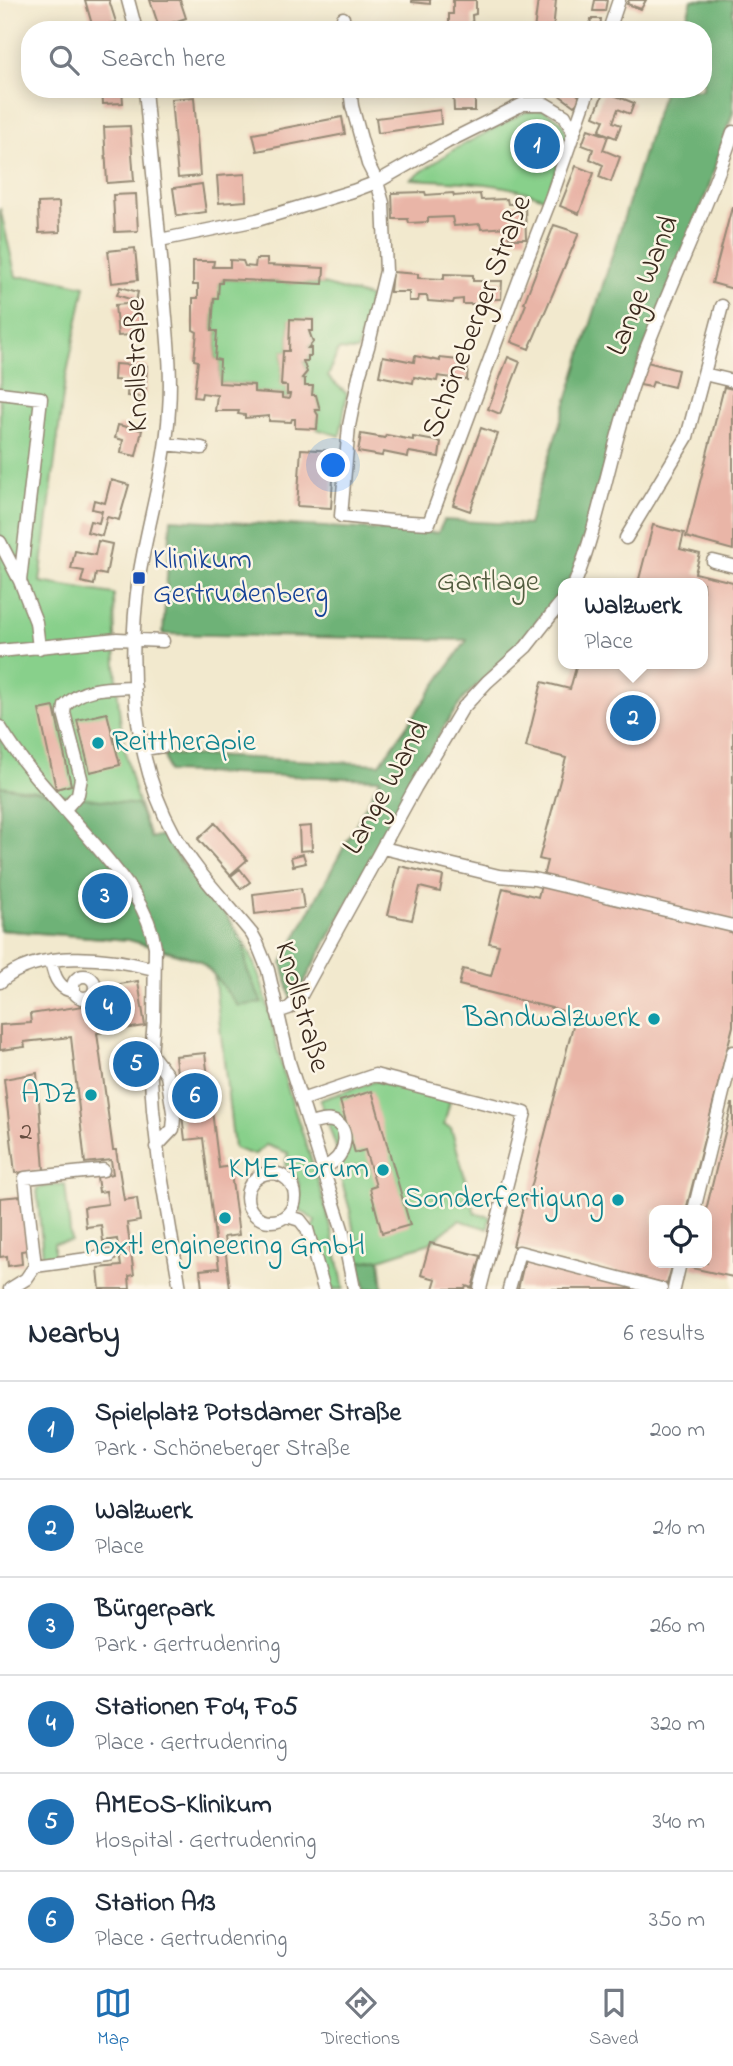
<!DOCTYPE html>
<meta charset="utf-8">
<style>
:root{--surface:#fff;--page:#f2f2f3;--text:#1f2937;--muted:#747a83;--line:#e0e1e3;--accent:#1f6fb2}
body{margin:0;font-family:"Indie Flower",sans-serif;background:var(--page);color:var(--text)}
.controls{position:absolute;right:21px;bottom:21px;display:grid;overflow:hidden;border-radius:14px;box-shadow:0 4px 18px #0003}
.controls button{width:63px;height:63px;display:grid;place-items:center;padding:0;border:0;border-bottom:2px solid var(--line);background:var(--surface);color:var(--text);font:35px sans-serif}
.you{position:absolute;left:334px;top:466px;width:24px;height:24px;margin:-18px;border:5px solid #fff;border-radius:50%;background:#1a73e8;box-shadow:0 0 0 10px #1a73e833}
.badge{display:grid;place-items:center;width:46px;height:46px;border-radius:50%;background:var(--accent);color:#fff;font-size:23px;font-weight:700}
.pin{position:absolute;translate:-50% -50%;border:4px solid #fff;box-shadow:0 2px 7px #0006}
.popup{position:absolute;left:558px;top:578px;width:150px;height:91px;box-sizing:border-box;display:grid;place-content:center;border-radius:14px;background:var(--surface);filter:drop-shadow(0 2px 5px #0005);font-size:23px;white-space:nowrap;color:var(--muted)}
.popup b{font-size:26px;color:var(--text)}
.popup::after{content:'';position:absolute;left:50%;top:100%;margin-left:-14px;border:14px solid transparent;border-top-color:var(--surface)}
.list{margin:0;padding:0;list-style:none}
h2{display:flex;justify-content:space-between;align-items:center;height:91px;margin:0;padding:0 28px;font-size:30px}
h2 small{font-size:23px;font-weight:400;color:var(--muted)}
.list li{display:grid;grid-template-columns:46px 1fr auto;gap:21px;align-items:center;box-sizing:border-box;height:98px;padding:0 28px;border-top:2px solid var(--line)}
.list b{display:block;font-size:26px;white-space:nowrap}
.list p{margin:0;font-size:23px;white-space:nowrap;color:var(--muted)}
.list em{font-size:23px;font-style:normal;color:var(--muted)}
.icon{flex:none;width:38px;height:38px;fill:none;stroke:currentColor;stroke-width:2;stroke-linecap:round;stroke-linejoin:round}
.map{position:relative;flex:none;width:733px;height:1289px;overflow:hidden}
.search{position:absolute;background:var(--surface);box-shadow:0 4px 18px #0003;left:21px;right:21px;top:21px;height:77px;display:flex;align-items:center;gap:18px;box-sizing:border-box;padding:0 24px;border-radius:28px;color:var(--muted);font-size:26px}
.sheet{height:679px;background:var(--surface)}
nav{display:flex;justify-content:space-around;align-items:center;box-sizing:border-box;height:98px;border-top:2px solid var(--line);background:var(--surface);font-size:19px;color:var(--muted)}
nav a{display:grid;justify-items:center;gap:4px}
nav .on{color:var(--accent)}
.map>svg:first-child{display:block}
.green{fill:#88d08b;stroke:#627d54;stroke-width:2}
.forest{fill:#6eb277;stroke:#546e4a;stroke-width:2}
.building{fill:#e9b5a7}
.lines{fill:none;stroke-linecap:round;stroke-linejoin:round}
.minor-casing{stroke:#968a76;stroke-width:15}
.minor{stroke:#fff;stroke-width:12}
.transit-dot{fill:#1a4fb4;stroke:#fcf5e5;stroke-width:2.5}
.culture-dot{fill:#0f9aa8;stroke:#fcf5e5;stroke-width:2.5}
.labels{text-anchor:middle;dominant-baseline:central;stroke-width:5;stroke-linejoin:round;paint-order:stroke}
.number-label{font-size:26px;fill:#664d40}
.street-label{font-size:30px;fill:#3b2a1e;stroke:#fcf5e5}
.transit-label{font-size:30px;fill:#164399;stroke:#fcf5e5;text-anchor:start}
.park-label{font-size:30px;fill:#525c3f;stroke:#fcf5e5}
.culture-label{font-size:30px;fill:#0d838f;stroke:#fcf5e5;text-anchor:end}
</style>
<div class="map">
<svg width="733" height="1289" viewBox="0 0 733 1289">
<rect width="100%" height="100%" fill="#fcf5e5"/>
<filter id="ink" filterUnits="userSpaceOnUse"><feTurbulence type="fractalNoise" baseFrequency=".0143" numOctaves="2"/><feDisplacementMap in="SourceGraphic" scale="14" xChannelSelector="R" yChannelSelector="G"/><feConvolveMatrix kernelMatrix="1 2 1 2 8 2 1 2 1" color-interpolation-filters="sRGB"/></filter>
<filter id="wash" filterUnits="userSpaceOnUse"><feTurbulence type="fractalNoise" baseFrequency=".00686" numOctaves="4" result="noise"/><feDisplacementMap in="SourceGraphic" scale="28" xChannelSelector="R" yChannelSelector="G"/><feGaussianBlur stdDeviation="1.57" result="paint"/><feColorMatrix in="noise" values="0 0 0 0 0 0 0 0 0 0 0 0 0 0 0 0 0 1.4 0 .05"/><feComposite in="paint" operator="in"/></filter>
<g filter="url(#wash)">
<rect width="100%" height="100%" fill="#f2e9ce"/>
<!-- green -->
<path class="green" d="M544,110L561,121L568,135L546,199C503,181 456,182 411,179L453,150L525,112Z
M0,208L16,277H43L85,286L64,387L40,582L114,594C116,684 116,754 151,838L163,835C187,872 220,903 243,941C268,983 272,1033 285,1079C297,1121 314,1163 325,1206C333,1233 338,1261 344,1289H329L312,1230L315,1221L299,1209C301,1192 301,1174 285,1165L288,1153L266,1145L254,1155L234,1148L214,974L200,961L129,940L0,930Z
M222,279L323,284L369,297L368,311L357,351L338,350L328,377L347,394L340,436L317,429L318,415L315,410H320L316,396L312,395L313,387L305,386V379L302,378L307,372L303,361H308V356H311V348H308L313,342L309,331H313V320H290L289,351H283L281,385L287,386V394H290L289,399L282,398V394L254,392V385L219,383L220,360L215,359L217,332L212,331L214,298L219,283H222Z
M376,1081L450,1101L444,1125L451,1128L475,1213L490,1217L488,1229L459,1220L430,1243L380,1259L359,1262L350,1210L339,1172L341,1162L320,1100Z
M65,1184L71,1241L54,1243V1258L47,1259L43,1257L37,1188Z"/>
<!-- forest -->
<path class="forest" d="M692,0H733V112L707,192L628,389L573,575L566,583H563V588L522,640L464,698L443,728L297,995L291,1000L282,963L380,779L168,772L164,754L380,764L467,640L163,634L171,519L438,533L444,520L528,525L664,89H703V30H683Z
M0,786L137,805L151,838L163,835L177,857L226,915L244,943L247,970L262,1003L238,1006L214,975L201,961L184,955L129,940L0,930Z
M380,1259L383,1289H365L359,1262Z"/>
<g id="blocks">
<!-- building -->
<path class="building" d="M85,0H109L116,22L93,28Z
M150,0H180L186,18L159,27Z
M412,0H430V4L412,2Z
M453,0H476V14L472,15L473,30H449V14H453Z
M538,0H556L553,30H534Z
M595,0H607L605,11H593Z
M629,0H646L641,9L627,4Z
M591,19H601L600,30H589Z
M102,89H122L123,103L103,104Z
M453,89H475V111H454Z
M551,89H572L582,99L574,106Z
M604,91L634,103L630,114L618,109L613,122L621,125L616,138L599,131L604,120L594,116Z
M194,97L200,176L178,178L171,99Z
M440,110L441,124L378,133L376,118Z
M342,117L345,134L257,151L253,134Z
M130,126L134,181L107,183L104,127Z
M588,129L608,136L603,150L620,157L611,182L599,177L603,165L590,159L593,149L582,145Z
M576,166L594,173L579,214L560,206Z
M245,174L246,201L219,203L217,176Z
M202,184L206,212L177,216L173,188Z
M425,192L426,195L453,193L454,196L480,194L481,200L507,199L508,204H525L526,239H509L507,227L481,229L480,224L454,226L452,217L428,218V222L409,223L408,219H393L392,193Z
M136,194L138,231L115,232L113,195Z
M59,202L60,232L39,233L38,203Z
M732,207H733V289L712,283Z
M554,225L579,233L529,349L511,342L526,304L524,303Z
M135,248L138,280L112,283L108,251Z
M256,259H267V265L324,268L323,284L222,279V283H219L218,298H214L212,331H217L215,359L220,360L219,383L254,385V392L282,394V398L289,399L290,394H287V386L281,385L283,351H289L290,319L313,320V331H309L313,342L308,348H311V356H308V361H303L307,372L302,378L305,379V386H313L312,395H316L320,410H315L318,415L317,429L295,428V419H292L291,422L269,421V416L245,418V415L238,414L239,411H215L217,395L202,393L201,398L194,397L198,361L194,360L197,332L193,330V298H198V285H193V261H214L213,267H230V260L243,261L245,266L255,267Z
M392,272L418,274V278L444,279V274L473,275V281H502L501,299H481L479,304H463V299L454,300L453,303L428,301L427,296H419L418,301H409V292H390Z
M120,287L138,292L136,301L117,295Z
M140,303L143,334L118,336L115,305Z
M383,356L414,362L415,356L440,361V358L468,361L467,380L438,376L437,381L414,377L413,383L379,376Z
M508,357L520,362L500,414L488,409Z
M647,362L678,370L674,387L653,382L651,387L640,385Z
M115,364L147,366L145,397L127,396L128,381L114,380Z
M724,387L733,389V550L686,537Z
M118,425L142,430L136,456L121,453L123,440L115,438Z
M481,428L498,434L470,511L453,505Z
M361,434L385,438L386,435L413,440V437L441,442L439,457L409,452L408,457L383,452L382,456L358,452Z
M301,449L335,451L331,508L297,506Z
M111,480L129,485L119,520L107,517L102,536L87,532L90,521L99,523L102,511L92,509L94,500L105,503Z
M653,525L684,533L680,549L700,554L695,573L733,582V1026L686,1210H654V1263H673L667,1284L513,1246L526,1195L529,1196L576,1014L459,985L463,969L491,976L499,945L489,943L503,888L538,897L547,861L539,859L566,758L526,747L542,682L570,689L577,664H703V583H638Z
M98,541L112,544L106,575L96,573L94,585L81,582L84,571L71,569L75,551L95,555Z
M54,707L71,785L56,789L39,710Z
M107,713L120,765L90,772L77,720Z
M215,823L247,860L230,875L198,839Z
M311,826L312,850L300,851L299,827Z
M303,854L306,863L293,866L291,857Z
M400,866L443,876L440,892L420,887L412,920L388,915Z
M240,869L250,882L241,889L231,876Z
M301,888L304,908L255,914L253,894Z
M138,981L145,1026L97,1033L113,1150H116L124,1200L137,1198L140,1221L127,1223L134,1275L129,1276L130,1289H100L98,1268L121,1266L117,1239L103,1241L101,1225L86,1227L84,1207L108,1204L106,1191L99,1192L97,1177L113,1174L111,1160L85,1163L71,1037L24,1042L25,1047L0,1050V1025L31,1023L30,1014L116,1001L114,985Z
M205,1053L219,1168L230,1166L239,1235L224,1237L230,1289H202L200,1270L219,1268L215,1238L203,1138L185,1140L175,1056Z
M37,1073L44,1170L15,1173L4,1079Z
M372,1091L410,1225L382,1233L370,1188L376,1186L365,1150L355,1153L340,1101Z
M732,1104H733V1277L692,1268L693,1263H707L706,1210Z
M21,1196L28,1250L21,1251L22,1264L8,1266L7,1256L0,1257V1198Z
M430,1243L481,1256L472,1288L466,1286L465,1289H433L436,1279L421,1275Z
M525,1259L636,1288V1289H518Z"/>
</g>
</g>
<g filter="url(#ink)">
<use href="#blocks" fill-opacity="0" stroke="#968a76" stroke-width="2"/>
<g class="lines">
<defs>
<path id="minor" d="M128,0L136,30
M343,18L344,30
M609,30L619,0
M145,89C151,158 159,226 164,294C167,333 172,371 169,410C166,466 148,521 139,577C127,661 132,758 174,834C195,871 226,902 252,934L257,943L268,970L289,1062L342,1229L354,1289
M350,89L352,106L368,164L377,182L383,203L386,271L368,347L359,376L349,426L341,516L392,521L429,523L521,275L551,198L589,89
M160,240L257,220L353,191L377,182L447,142L523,104H545L565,116L574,134
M704,374L733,381
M0,393L41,398L20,581
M166,444L202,448
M626,538L687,437L722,306
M0,542L20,581L36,622L39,648
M713,561L733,566
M575,583C601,517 611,446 635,379C664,296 705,216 733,132
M0,651L117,639L163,641
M0,727C25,769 60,804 92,841C118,872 149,905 155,947L154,1020L150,1065L153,1110L159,1163L180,1289
M144,749L163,746
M65,809L78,794L81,778L64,713L65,706C83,686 110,688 135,687
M383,848L499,876L534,879L733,926
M51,960C53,974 58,990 74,991
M73 987a11 11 0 1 1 22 0a11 11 0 1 1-22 0Z
M0,982C38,948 109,957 154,969
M277,1012L289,1008L299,999L415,788L462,709L487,682L526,647L563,600
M151,1054L167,1075L174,1118L173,1129L156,1147
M301,1100L375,1075L525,1113L480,1289
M310,1124C317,1122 325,1119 332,1121C351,1126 346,1153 333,1162C330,1165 327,1165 323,1167
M247 1197a24 24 0 1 1 48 0a24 24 0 1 1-48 0Z
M694,1210L733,1052
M287,1216L300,1220L307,1229L324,1289
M35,1266L110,1256
M10,1289L26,1279L35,1266L25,1178L103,1170
M509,1289L519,1252L661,1289
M674,1289L680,1263"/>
</defs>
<!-- minor casing -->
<use href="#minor" class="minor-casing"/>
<!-- minor -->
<use href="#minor" class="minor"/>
</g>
</g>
<!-- markers -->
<rect class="transit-dot" x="132" y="571" width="14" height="14" rx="3.5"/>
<g class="culture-dot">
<circle cx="98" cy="743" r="7"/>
<circle cx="654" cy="1019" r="7"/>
<circle cx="91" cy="1095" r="7"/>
<circle cx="383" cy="1170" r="7"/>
<circle cx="618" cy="1200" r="7"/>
<circle cx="225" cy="1218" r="7"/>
</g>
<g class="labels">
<!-- number labels -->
<g class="number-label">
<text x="26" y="1133">2</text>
</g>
<!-- street labels -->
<g class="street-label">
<text transform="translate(644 286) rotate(-68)">Lange Wand</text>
<text transform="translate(478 317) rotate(-69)">Schöneberger Straße</text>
<text transform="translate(138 365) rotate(-91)">Knollstraße</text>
<text transform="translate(387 788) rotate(-61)">Lange Wand</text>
<text transform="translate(301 1007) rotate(74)">Knollstraße</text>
</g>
<!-- transit labels -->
<g class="transit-label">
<text x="153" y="561">Klinikum<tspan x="153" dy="34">Gertrudenberg</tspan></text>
</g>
<!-- park labels -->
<g class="park-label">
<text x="488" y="583">Gartlage</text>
</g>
<!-- culture labels -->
<g class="culture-label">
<text x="112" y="743" text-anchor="start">Reittherapie</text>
<text x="640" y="1019">Bandwalzwerk</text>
<text x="77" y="1095">ADZ</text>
<text x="369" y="1170">KME Forum</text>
<text x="604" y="1200">Sonderfertigung</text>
<text x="225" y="1247" text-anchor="middle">noxt! engineering GmbH</text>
</g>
</g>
</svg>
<div class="controls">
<button><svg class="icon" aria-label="locate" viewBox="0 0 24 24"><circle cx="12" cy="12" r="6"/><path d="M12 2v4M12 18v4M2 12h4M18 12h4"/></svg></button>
</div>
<div class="you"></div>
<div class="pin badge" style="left:537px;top:146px">1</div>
<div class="pin badge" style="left:633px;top:718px">2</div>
<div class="popup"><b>Walzwerk</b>Place</div>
<div class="pin badge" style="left:105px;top:896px">3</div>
<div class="pin badge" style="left:108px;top:1008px">4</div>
<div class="pin badge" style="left:136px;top:1064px">5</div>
<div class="pin badge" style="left:195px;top:1096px">6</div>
<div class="search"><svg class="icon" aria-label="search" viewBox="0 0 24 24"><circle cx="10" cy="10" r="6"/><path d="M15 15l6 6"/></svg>Search here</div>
</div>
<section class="sheet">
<h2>Nearby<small>6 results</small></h2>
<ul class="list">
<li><span class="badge">1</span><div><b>Spielplatz Potsdamer Straße</b><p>Park · Schöneberger Straße</p></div><em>200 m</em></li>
<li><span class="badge">2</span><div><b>Walzwerk</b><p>Place</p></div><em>210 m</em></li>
<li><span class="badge">3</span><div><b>Bürgerpark</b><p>Park · Gertrudenring</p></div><em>260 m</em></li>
<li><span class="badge">4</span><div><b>Stationen F04, F05</b><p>Place · Gertrudenring</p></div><em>320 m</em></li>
<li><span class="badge">5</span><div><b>AMEOS-Klinikum</b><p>Hospital · Gertrudenring</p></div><em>340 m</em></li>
<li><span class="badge">6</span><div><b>Station A13</b><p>Place · Gertrudenring</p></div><em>350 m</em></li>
</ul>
</section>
<nav>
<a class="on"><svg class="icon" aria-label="map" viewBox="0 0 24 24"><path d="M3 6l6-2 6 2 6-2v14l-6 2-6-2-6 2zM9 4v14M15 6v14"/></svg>Map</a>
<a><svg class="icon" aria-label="directions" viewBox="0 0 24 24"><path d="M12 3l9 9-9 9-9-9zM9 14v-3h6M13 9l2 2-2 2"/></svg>Directions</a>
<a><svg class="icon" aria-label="saved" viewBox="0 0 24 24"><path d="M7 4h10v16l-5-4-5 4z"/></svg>Saved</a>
</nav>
